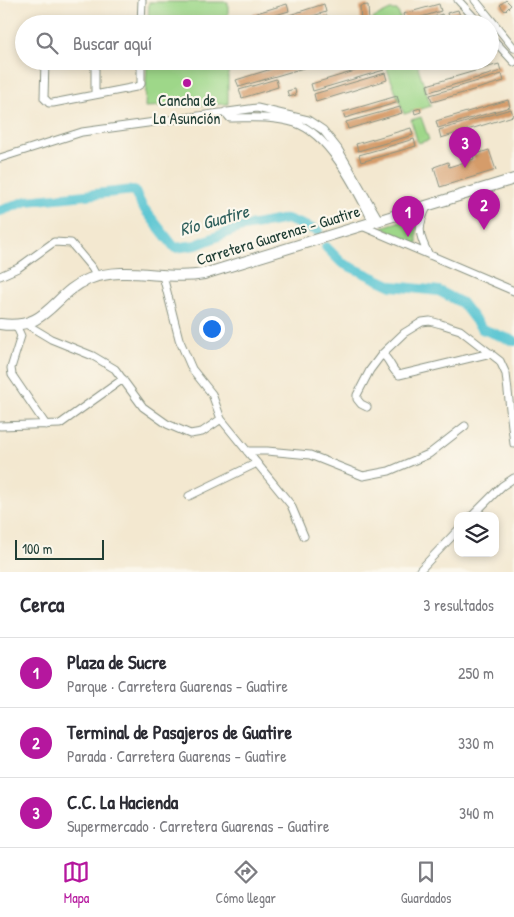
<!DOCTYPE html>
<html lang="es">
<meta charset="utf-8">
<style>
:root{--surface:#fff;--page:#f7f7f7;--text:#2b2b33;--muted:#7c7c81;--line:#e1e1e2;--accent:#b5179e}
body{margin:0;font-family:"Patrick Hand",sans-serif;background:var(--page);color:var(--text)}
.controls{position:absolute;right:15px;bottom:15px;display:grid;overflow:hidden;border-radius:10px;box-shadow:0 2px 8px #0003}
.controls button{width:45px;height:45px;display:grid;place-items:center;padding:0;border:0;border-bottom:1px solid var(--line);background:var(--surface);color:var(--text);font:25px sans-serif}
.scale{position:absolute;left:15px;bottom:12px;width:89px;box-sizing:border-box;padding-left:5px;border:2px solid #1f3d34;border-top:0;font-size:14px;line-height:18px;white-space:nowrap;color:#1f3d34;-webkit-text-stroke:4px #fbf7ec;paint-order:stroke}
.you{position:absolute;left:211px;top:328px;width:18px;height:18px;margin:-12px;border:4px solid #fff;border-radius:50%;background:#1a73e8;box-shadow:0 0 0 8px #1a73e833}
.badge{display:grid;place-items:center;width:32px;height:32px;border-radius:50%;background:var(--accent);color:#fff;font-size:16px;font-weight:700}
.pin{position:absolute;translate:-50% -41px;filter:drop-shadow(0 1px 2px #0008)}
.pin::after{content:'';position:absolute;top:26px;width:18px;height:15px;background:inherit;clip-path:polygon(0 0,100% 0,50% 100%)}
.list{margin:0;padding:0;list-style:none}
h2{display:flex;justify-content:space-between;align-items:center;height:65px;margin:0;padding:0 20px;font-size:21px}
h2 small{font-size:16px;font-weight:400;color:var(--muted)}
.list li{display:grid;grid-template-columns:32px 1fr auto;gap:15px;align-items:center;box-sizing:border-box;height:70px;padding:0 20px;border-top:1px solid var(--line)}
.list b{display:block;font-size:19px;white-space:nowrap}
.list p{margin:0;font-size:16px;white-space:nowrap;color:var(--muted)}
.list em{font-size:16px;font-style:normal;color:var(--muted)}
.icon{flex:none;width:28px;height:28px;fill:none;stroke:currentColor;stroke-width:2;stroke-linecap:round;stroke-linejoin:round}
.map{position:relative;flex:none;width:514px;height:572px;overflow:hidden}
.search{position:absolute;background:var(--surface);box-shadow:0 2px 8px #0003;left:15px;right:15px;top:15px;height:55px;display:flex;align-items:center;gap:12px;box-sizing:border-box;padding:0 18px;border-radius:28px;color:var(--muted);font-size:19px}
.sheet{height:275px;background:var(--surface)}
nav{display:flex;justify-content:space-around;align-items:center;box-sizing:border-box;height:70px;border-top:1px solid var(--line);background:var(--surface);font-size:14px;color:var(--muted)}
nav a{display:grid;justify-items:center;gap:2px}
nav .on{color:var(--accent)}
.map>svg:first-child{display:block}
.green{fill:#9ed789;stroke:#5e8a5e}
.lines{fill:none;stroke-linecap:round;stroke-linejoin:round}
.river{stroke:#59c5d2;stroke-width:10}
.building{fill:#d59c6a}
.minor-casing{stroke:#899282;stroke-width:9}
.secondary-casing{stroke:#899282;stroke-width:12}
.minor{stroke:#fff;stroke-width:7}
.secondary{stroke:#fff;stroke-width:10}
.poi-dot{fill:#b5179e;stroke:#fbf7ec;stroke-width:2}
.labels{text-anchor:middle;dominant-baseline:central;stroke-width:4.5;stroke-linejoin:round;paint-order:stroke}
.poi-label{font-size:16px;fill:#1f3d34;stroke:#fbf7ec}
.street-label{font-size:16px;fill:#1f3d34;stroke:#fbf7ec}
.water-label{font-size:18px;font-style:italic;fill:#2e5f5c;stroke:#fbf7ec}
</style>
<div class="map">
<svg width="514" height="572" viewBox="0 0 514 572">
<rect width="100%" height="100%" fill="#fbf7ec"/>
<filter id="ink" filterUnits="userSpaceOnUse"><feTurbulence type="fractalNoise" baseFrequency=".02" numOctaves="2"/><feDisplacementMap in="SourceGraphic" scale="10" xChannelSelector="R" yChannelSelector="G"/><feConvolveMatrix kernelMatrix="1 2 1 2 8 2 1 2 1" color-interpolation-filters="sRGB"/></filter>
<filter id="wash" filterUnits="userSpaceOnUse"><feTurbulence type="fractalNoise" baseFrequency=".0096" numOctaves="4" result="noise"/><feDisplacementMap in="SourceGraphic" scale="20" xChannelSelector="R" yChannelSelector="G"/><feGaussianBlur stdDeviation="1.12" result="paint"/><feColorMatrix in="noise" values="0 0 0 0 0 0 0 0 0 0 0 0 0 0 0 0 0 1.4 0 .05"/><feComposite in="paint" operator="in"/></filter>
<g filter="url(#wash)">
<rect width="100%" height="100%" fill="#f3e8d0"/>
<!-- green -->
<path class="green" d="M149,2H228V24H148Z
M390,10H397L403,24H370L374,18Z
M147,61H228V104L145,107Z
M384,61H416L431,106L404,114Z
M421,117L429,140L418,143L411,120Z
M417,216V247L382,227Z"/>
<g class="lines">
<!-- river -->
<path class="river" d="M0,211L27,201L134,190L142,206L175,248L196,245L238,228L287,219L318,231
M326,247L342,263L392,286L439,291L462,303L482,329L514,341"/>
</g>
<g id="blocks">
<!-- building -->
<path class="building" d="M506,0L511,5L505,11L500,5Z
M287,4L289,11L252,22L250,15Z
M324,4L326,12L286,24H261Z
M439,4L441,11L405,22L403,14Z
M368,5L369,24H361L360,6Z
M458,10L460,16L449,20L447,13Z
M442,14L444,22L437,24H412Z
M327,15L329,21L321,24H298Z
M270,61H287V62L271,66Z
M297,61H309L310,66L239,87L236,80Z
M422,61H438V62L423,66Z
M382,63L384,70L313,91L311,84Z
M499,64L501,71L429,92L427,85Z
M385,73L387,80L316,102L314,94Z
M502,74L504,81L432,102L430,95Z
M276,79L278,87L242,98L239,90Z
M295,89L296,95L289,97L287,91Z
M397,96L399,102L345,118L343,112Z
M508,100L510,107L438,128L436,121Z
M400,107L402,113L348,129L346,122Z
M420,108L421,112L415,114L414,110Z
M511,109L513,116L441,138L439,130Z
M411,128L413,135L358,151L356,144Z
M414,139L416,146L361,162L359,155Z
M489,150L496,170L440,187L434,167L448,162L449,167L474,159L473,155Z"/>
</g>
</g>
<g filter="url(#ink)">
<use href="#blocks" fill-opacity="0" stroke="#899282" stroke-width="1"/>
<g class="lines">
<defs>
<path id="minor" d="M458,0L480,24
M475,0L514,48
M141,24L142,0
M490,36L514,62
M45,61L44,98L49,103H53L136,87L141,84V61
M95,95V61
M225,112L230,118C252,118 274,116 295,123C330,134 357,191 373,222
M0,158L82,132L257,108L308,120L323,130L338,149L379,220
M428,205C417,226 418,235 429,255
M362,226L514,291
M0,276L18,268L54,242L71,243L92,268L97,277
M163,276L179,339L192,369L212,394L221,419L291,505L304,536
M26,324L51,339L93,356L115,369L143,407L167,424L190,434L202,432L221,419
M16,325L21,336L11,368L12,375L46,425
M382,354C390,359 391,370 399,375L491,353
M367,407L361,404L357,399V395L370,370L382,354L404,333L422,322L430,321L441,324L460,330L500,361L506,374L514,444
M0,426L60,424L123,379
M247,451H267L310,455L363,476L389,471L429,454L465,426
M189,496L257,463
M472,516L502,486L514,478
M420,570L458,530"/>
<path id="secondary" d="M0,324C49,331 53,293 89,279C126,265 166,281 204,274L514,179"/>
</defs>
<!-- minor casing -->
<use href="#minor" class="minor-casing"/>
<!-- secondary casing -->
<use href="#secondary" class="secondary-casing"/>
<!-- minor -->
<use href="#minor" class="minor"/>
<!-- secondary -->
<use href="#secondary" class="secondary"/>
</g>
</g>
<!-- markers -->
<circle class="poi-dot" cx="187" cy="83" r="5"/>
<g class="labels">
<!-- poi labels -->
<g class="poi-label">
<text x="187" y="100">Cancha de<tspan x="187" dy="18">La Asunción</tspan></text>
</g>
<!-- street labels -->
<g class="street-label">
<text transform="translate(278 235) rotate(-17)">Carretera Guarenas - Guatire</text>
</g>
<!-- water labels -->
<g class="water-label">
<text transform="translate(214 220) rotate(-16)">Río Guatire</text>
</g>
</g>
</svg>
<div class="controls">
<button><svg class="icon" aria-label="layers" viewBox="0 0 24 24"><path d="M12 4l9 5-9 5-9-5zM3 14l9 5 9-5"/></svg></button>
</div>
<div class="scale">100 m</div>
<div class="you"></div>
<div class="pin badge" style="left:408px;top:237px">1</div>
<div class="pin badge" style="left:484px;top:230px">2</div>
<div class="pin badge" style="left:465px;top:168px">3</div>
<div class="search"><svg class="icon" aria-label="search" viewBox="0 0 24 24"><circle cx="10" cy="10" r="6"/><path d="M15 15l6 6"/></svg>Buscar aquí</div>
</div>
<section class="sheet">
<h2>Cerca<small>3 resultados</small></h2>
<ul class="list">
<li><span class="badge">1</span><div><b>Plaza de Sucre</b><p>Parque · Carretera Guarenas - Guatire</p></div><em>250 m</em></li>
<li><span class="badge">2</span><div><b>Terminal de Pasajeros de Guatire</b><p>Parada · Carretera Guarenas - Guatire</p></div><em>330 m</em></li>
<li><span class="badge">3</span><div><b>C.C. La Hacienda</b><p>Supermercado · Carretera Guarenas - Guatire</p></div><em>340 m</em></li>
</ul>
</section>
<nav>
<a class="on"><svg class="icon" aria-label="map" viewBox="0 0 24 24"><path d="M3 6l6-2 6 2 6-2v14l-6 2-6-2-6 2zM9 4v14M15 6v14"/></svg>Mapa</a>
<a><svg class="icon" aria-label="directions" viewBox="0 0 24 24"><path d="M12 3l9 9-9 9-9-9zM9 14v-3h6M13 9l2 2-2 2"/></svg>Cómo llegar</a>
<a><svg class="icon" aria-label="saved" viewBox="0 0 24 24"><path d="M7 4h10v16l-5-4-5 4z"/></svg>Guardados</a>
</nav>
